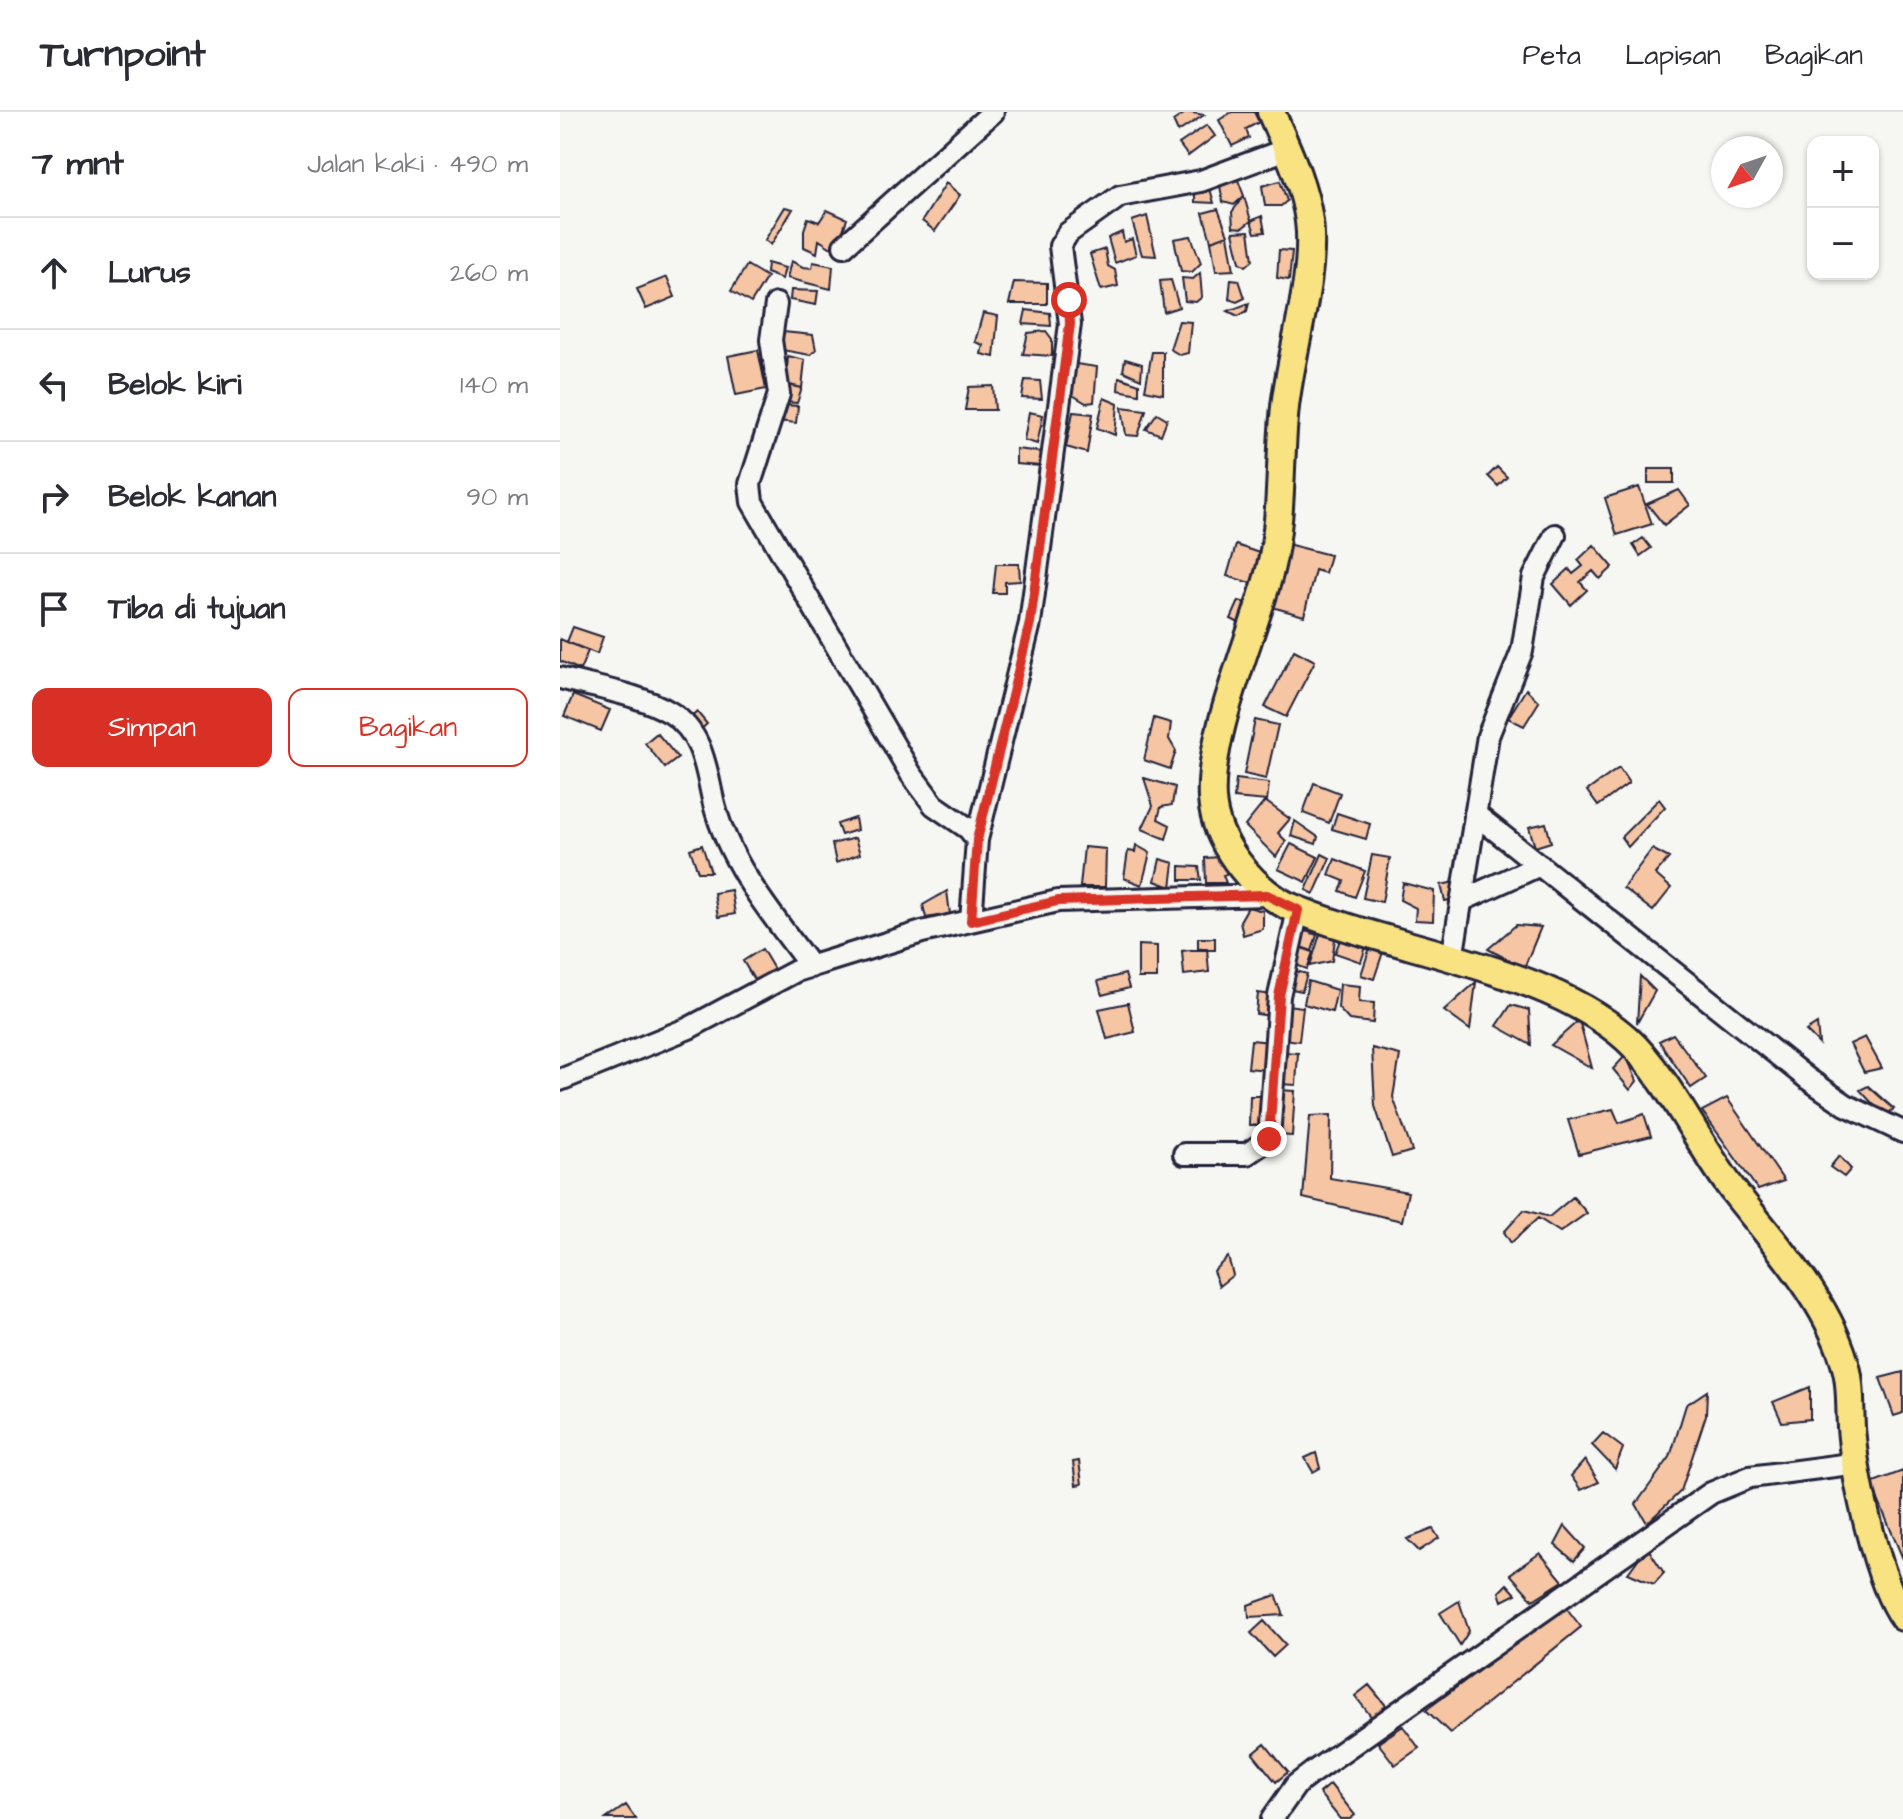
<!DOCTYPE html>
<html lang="id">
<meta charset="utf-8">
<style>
:root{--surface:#fff;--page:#f2f2f3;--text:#2b2b33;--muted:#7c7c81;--line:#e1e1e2;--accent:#d93025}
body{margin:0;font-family:"Architects Daughter",sans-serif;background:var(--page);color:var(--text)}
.controls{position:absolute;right:24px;top:24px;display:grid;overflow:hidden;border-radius:16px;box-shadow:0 2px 6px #0004}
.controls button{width:72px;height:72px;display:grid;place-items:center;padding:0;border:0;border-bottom:2px solid var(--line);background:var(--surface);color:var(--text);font:40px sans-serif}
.compass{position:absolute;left:1151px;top:24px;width:72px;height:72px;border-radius:50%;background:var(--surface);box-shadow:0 2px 6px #0004;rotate:230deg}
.stop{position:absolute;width:24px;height:24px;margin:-18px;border:6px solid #d93025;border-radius:50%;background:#fff}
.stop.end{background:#d93025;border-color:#fff;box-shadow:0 2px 8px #0008}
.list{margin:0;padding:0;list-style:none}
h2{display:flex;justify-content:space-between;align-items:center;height:104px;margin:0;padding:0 32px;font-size:34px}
h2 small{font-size:26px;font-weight:400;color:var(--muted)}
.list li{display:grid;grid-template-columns:52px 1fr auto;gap:24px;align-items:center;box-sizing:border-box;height:112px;padding:0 32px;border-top:2px solid var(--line)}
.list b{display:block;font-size:30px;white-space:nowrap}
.list em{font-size:26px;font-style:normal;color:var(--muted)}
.actions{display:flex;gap:16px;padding:24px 32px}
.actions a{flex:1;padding:18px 0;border:2px solid var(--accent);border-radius:16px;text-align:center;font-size:28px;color:var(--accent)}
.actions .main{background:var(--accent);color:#fff}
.icon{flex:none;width:44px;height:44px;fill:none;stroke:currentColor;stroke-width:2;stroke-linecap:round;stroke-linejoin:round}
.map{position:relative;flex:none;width:1343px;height:1707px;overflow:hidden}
header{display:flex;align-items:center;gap:48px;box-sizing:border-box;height:112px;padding:0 40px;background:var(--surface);border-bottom:2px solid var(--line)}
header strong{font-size:38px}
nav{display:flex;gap:44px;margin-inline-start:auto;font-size:28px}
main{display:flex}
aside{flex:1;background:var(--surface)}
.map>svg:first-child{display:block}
.building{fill:#f5c5a4;stroke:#22223b;stroke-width:2}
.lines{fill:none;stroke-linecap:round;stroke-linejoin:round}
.minor-casing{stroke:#22223b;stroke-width:26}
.major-casing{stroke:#22223b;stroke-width:32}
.minor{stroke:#f6f6f2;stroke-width:20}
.major{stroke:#f8e281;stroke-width:26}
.route{stroke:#d93025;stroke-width:10}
</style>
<header>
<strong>Turnpoint</strong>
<nav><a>Peta</a><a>Lapisan</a><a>Bagikan</a></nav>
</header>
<main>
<aside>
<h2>7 mnt<small>Jalan kaki · 490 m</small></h2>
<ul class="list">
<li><svg class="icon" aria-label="ahead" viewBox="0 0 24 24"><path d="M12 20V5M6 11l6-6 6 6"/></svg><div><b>Lurus</b></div><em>260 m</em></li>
<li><svg class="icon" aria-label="left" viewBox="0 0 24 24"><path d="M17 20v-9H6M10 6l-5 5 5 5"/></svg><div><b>Belok kiri</b></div><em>140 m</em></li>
<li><svg class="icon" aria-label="right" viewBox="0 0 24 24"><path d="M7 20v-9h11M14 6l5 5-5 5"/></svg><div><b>Belok kanan</b></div><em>90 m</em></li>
<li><svg class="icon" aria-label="arrive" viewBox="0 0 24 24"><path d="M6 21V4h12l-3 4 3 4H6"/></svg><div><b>Tiba di tujuan</b></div></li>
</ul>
<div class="actions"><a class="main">Simpan</a><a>Bagikan</a></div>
</aside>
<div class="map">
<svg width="1343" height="1707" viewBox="0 0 1343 1707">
<rect width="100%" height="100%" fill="#f6f6f2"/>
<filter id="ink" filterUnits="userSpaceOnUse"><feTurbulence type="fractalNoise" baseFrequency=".0125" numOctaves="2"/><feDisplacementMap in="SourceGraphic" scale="16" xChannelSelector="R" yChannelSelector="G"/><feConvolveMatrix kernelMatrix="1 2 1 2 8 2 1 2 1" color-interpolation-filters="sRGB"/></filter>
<g filter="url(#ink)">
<!-- building -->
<path class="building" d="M627,0L644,3L618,20L613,9Z
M672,0H694L699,10L686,17L689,26L672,34L659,8Z
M647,13L655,24L628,44L619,32Z
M678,68L684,84L674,93L663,90L660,74L666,69Z
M720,69L727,89L721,94H705L702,74Z
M386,71L400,83L375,119L362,109Z
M649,73L654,91L635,90V77Z
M684,84L691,109L682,116L673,115L672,100Z
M225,95L233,97L211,133L205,128Z
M658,97L668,123L651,129L643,101Z
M267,98L287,107L277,135H270L259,128L257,141L244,135V118L248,106L259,110Z
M587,104L596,144L582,143L572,109Z
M702,104L705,120L695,121L691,109Z
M689,119L693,148L686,154L680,150L673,120Z
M562,120L564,130L572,127L576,143L555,151L548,126Z
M668,123L674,158L656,159L651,129Z
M631,124L641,151L632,160L621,159L614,127Z
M545,137L548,154L555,158L558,174L541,178L530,142Z
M719,138L732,139L729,168L717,166Z
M231,149L243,155L252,156L253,150L273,154L271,177L227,166Z
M207,151L225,156L222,167L206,161Z
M187,153L207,165L191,191L171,179Z
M640,161L642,185L636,190L625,189L622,166L633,167Z
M107,165L115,185L86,197L77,177Z
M671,167L679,168L685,186L677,190L669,187Z
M611,168L619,195L604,200L600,169Z
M454,170L487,171V192H449Z
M231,178L258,179L256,193L230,188Z
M689,191L687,199L678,204L668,199Z
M466,198L490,201L491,214L463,212Z
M423,201L438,204L434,245L421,242L423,233L415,230Z
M619,209L631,210L628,241L620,243L610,237Z
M486,219L492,227V244L463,242L468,221Z
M223,220L253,223L256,238L250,243L222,238Z
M198,238L206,277L176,283L168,244Z
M592,240H603V282L585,278Z
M228,244L245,248L242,276L226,272Z
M565,247L582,252L581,267L563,259Z
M516,252L537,255L534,290L526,291L511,282Z
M559,265L579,272V282L558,278Z
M465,268L480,269L482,287L462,286Z
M213,270L242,276L237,291L210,289Z
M433,274L435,298H405L409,275Z
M544,286L558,292L555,323L537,316Z
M211,292L238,294L236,311L208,308Z
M562,295L586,298L578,324L566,323Z
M469,300L483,303L477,332L464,328Z
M513,300L533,302L527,341L506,335Z
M597,301L607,307L601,323L586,317Z
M456,337L481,340V354L456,352Z
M937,355L947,365L938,374L928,364Z
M1088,357H1114V371H1088Z
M1079,375L1092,412L1057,423L1045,386Z
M1119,378L1130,393L1104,413L1087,392Z
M1083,426L1091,436L1080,444L1073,433Z
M727,432L770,443L765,461L755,458L744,504L712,495Z
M676,433L699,441L694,472L667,464Z
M1034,433L1053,455L1040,467L1033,459L1020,470L1027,478L1011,493L993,472L1009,457L1013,462L1023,454L1018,448Z
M436,452H459L460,469L445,470V481H433Z
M679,489L693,493L687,515L671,507Z
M13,515L43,525L37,542L7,530Z
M0,527L28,539L20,558L0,549Z
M734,538L755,549L726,605L705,595Z
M966,577L979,590L964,614L948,606Z
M13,583L50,598L41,619L4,604Z
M137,600L147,612L138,620L128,608Z
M594,606L611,611L609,627L616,639L610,657L584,648Z
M695,608L718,613L706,667L684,662Z
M97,621L118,646L105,656L85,631Z
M1059,656L1069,671L1038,694L1027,679Z
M584,666L615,675L612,693L601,695L598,707L610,713L606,727L582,717L593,694Z
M676,667L709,671L707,689L674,686Z
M754,671L780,681L769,711L743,701Z
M1099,687L1105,695L1068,735L1061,725Z
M705,689L730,707L718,721L726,729L716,745L685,714Z
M777,701L810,712L806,727L772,717Z
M295,706L297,718L281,723L277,712Z
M735,709L758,725L756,732L731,724Z
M986,711L991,730L975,735L969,715Z
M295,726L300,742L276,751L272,732Z
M731,732L758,745L746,770L718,757Z
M142,733L151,760H138L130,737Z
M576,733L590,741L582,773L564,766L568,739L575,740Z
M524,735L546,737L545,775H520Z
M1092,737L1109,746L1095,762L1111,776L1093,799L1063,776Z
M762,742L770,746L754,782L746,778Z
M812,743L830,746L822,790L803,786Z
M661,745V752H667L669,761L663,763L666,771H646L645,746Z
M600,747L614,751L611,775L595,769Z
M775,747L805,759L795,785L780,779L784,769L769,763Z
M620,754L639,755L641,768H620Z
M904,768L908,784L885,789L881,773Z
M843,771L874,779L873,809L855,808L856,796L840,788Z
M171,778L175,802L158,805L154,781Z
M387,779L390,802L366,806L363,793Z
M688,795L703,799V817L683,823L680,809Z
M956,813L981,815L964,856L928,837Z
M762,816L775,827L772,849L750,854Z
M743,818L757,823L752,839L738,834Z
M782,823L807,832L801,850L775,841Z
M638,826H655V838H638Z
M813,826L826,831L814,867L801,863Z
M578,833L597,834V866H578Z
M739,835L753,840L747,857L733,852Z
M647,836L649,860L624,863L622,839Z
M202,837L215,859L196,871L183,849Z
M732,858L747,862L742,879L727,876Z
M565,862L569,876L542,883L538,869Z
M1080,864L1095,879L1077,911Z
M748,869L777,878L772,900L744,892Z
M916,870L910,918L884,899Z
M780,872L800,874L799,890L814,891L813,911L789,908L778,896Z
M698,881L713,883L711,904L696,902Z
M568,891L575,920L547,927L539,897Z
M727,893L743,895L739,929L722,927Z
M951,893L969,898L971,933L937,914Z
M1019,908L1032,956L991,933Z
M1257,912L1259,932L1246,919Z
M1113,922L1146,966L1131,976L1099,929Z
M1305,925L1322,956L1304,960L1290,932Z
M691,928L710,930L707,958L688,956Z
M812,936L840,943L833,985L852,1039L832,1045L815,994Z
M723,940L738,941L736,973L720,972Z
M1066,943L1077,969L1070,978L1053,957Z
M1308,974L1334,997L1324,1004L1300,978Z
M719,978L735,979L732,1024L716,1023Z
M690,984H708V1013H689Z
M1167,986L1224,1069L1198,1078L1142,999Z
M1053,997L1059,1011L1084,1002L1091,1024L1019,1042L1008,1008Z
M771,1003L770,1066L848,1080L842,1109L743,1086L750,1004Z
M1279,1044L1291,1057L1284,1065L1270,1055Z
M1013,1085L1027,1101L1000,1120L978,1106L951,1131L944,1120L964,1098L989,1105Z
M668,1145L673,1163L659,1174L653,1159Z
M1343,1260V1301L1334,1304L1320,1266Z
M1250,1275V1307L1222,1310L1213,1290Z
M1147,1279L1146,1303L1121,1379L1087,1411L1076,1392L1110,1345L1126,1293Z
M1043,1321L1063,1336L1055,1357L1032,1333Z
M756,1341L760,1356L753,1360L745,1346Z
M1025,1348L1039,1370L1021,1378L1011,1364Z
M519,1349L522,1372L516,1373L513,1350Z
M1343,1359V1447L1311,1371Z
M1005,1414L1025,1436L1014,1449L995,1433Z
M873,1417L879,1426L859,1439L847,1427Z
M1087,1435L1104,1461L1094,1472L1068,1461Z
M980,1441L1003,1469L973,1488L950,1462Z
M947,1472L956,1482L942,1489L939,1480Z
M716,1483L724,1503L689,1505L688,1493Z
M899,1489L909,1519L900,1533L880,1501Z
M1005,1494L1021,1515L890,1621L866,1598Z
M704,1509L726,1533L713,1545L691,1521Z
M809,1573L828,1596L814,1608L795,1584Z
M843,1614L859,1636L835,1653L818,1631Z
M705,1632L728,1660L716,1670L693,1642Z
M770,1672L795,1703L790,1707H780L759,1681Z
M66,1693L76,1707H46Z"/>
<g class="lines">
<defs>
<path id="minor" d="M284,134L433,0
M216,192L211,228L219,282L190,372L192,390L351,662L374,693L409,717L417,728L411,809
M0,566C35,576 80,582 111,601C144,622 146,659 154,692C170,754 214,805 251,855
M915,702L1248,967L1286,993L1343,1020
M417,728L470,511L510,212L500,134L508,121L560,84L641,69L727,37
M901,789L980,753
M892,847L928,624L962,539L974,465L995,423
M0,968L129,916L236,859L362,820L498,789L707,783
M624,1042H687L709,1027L719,884L738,798
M712,1707L736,1673L753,1660L1151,1381L1190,1365L1298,1351"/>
<path id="major" d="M711,0C726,35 744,71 749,109C756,163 731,239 725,295C719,349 723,406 710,458C693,525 648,621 652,687C655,730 690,774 726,793C829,838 984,853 1067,927C1107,963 1140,1036 1175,1081C1216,1133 1271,1192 1287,1259C1292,1280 1289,1304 1292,1326C1296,1369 1318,1471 1343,1505"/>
</defs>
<!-- minor casing -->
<use href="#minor" class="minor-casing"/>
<!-- major casing -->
<use href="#major" class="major-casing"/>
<!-- minor -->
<use href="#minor" class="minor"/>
<!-- major -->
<use href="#major" class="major"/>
</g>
</g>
<g class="lines" filter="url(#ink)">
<!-- route -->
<path class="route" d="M509,188L510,212L470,511L417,728L411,809L498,789L596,786L707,783L738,798L719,884L709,1027"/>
</g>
</svg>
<div class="controls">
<button>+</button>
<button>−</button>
</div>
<svg class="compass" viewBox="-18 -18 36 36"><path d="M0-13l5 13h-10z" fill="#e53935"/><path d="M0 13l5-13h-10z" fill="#7c7c81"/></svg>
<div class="stop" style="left:509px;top:188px"></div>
<div class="stop end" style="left:709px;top:1027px"></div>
</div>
</main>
